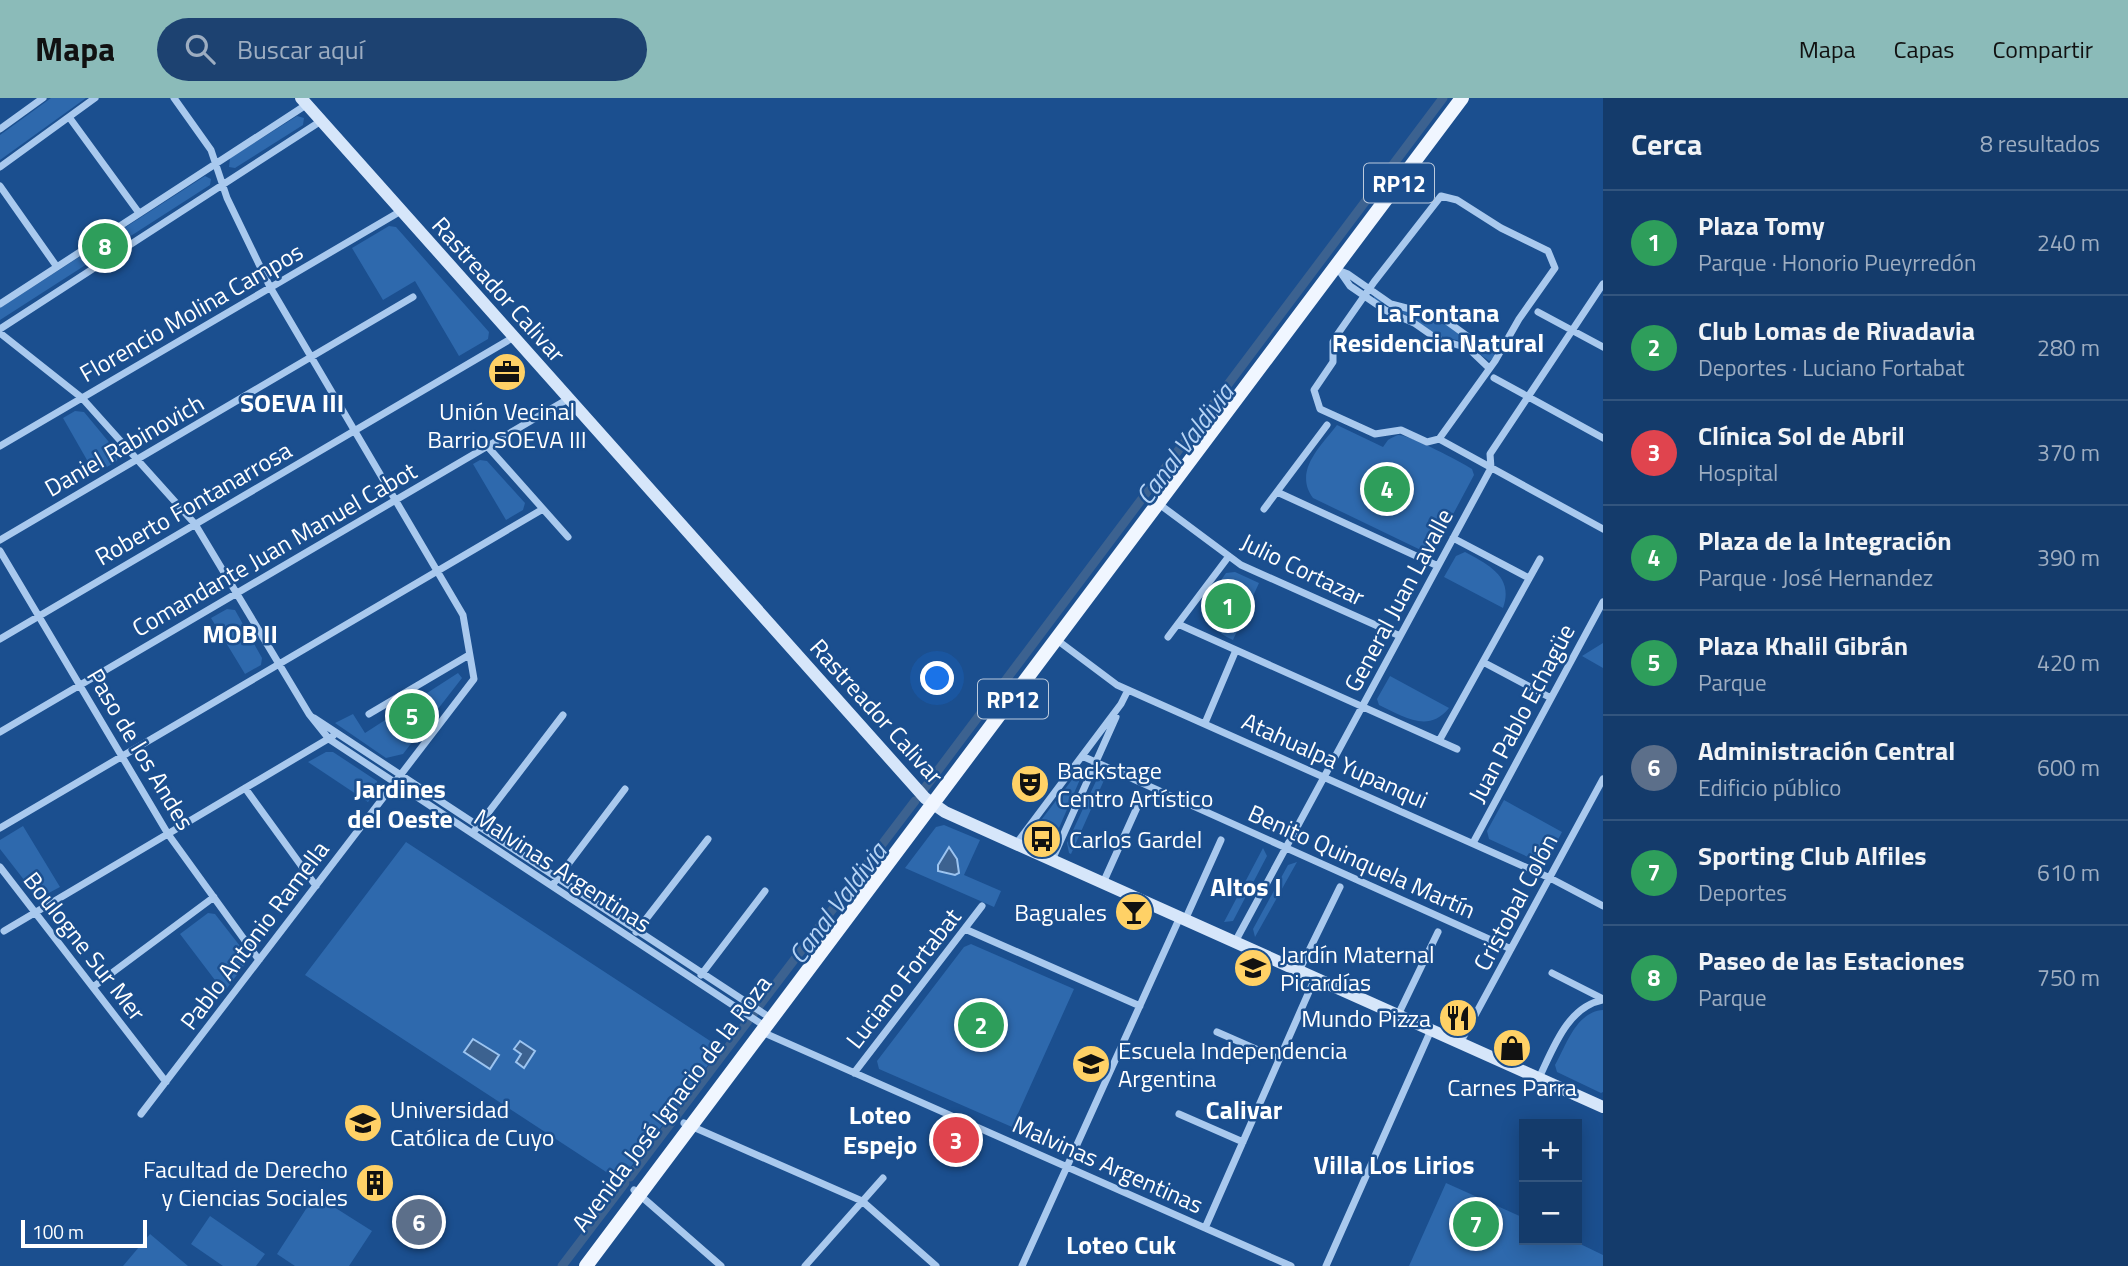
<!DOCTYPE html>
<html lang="es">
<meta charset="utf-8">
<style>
:root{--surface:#143b6b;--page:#1d4271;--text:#f1f3f6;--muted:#9dadc1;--line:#33557e;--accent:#8bbbb9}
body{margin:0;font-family:"Titillium Web",sans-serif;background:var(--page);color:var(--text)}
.controls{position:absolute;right:21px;bottom:21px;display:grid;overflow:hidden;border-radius:0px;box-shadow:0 4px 18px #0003}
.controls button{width:63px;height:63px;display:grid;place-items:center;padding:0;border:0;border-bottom:2px solid var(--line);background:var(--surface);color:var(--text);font:35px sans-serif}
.scale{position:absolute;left:21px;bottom:18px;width:126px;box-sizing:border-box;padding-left:7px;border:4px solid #fff;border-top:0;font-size:19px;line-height:24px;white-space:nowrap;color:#fff;-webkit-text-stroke:5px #1b4f8f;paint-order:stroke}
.you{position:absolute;left:938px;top:581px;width:24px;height:24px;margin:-18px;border:5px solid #fff;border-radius:50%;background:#1a73e8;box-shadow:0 0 0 10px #1a73e833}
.badge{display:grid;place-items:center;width:46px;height:46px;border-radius:50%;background:var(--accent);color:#fff;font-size:23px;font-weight:700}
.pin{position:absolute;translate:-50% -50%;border:4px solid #fff;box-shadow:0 2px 7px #0006}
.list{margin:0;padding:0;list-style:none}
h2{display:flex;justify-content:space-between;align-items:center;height:91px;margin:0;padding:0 28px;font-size:30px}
h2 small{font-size:23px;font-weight:400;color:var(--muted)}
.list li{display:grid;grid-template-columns:46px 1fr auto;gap:21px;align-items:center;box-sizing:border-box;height:105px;padding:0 28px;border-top:2px solid var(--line)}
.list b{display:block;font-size:26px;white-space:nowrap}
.list p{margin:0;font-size:23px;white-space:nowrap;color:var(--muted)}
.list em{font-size:23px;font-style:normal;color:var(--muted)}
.icon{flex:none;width:38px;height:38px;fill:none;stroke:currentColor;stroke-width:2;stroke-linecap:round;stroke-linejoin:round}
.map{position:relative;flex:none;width:1603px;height:1168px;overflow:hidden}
header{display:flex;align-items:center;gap:42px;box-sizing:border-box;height:98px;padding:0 35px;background:var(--accent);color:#111}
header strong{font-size:33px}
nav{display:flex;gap:38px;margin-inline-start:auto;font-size:24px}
.search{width:490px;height:63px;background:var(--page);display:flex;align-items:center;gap:18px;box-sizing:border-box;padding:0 24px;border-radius:38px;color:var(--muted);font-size:26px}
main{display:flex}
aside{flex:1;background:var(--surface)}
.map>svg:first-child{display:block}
.green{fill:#2e69ad}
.water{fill:#3c6290;stroke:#9cc4f0;stroke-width:2}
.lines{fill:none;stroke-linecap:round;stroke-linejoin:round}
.canal{stroke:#3c6290;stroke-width:9}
.street{stroke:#a9c9ee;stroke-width:7}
.secondary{stroke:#d6e6fa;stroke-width:12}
.primary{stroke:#f0f6ff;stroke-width:14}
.labels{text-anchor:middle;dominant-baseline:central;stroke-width:5;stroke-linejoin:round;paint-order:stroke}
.shield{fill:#1b4f8f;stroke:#bbcadd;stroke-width:2}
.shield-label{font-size:23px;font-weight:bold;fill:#fff}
.street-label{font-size:24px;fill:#fff;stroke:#1b4f8f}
.poi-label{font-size:24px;fill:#fff;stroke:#1b4f8f;text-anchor:start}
.neighbourhood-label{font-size:26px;font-weight:bold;fill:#fff;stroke:#1b4f8f}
.water-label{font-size:26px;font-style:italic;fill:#b5d3f5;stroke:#1b4f8f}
</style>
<header>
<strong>Mapa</strong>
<div class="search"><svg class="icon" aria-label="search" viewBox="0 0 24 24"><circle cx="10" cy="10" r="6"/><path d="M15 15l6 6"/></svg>Buscar aquí</div>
<nav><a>Mapa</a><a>Capas</a><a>Compartir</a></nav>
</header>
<main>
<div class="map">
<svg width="1603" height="1168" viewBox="0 0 1603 1168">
<rect width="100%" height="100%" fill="#1b4f8f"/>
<!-- green -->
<path class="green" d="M51,0H86L0,62V37Z
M297,18L304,20L303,27L235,70L229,69L230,60Z
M205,78L211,81L210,87L0,222V210Z
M389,128L396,129L489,234L488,241L459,258L415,183L383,202L352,150Z
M1374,197C1401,218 1412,208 1436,219C1457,229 1469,250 1493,253L1495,260L1489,263L1464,244L1436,237L1414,221L1374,201Z
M75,313L84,314L118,355L117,363L95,376L63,320Z
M1337,327L1383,349L1388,342C1391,340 1395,338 1398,337C1408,336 1461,364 1472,371L1474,377L1434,452L1427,455L1313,400C1293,373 1321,348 1337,327Z
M480,362L487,363L525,405L523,412L506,422L473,366Z
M1465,454C1489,467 1514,479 1503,510L1444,479L1456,458Z
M1235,474L1259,485L1233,542C1196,525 1208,501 1226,475Z
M227,511L235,512L262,560L261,567L245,576L211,520Z
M1603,545V570L1582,558Z
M458,575L462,580L403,656L386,660L335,625L353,616L365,635Z
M1390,578L1449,610C1428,636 1403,618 1379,607L1377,601Z
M326,654H333L377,683L378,690L368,704L308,664Z
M1081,670L1084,672L1053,744L1048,746L1034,739L1032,734Z
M1105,680L1071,756L1069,755L1067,745L1096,683Z
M1504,702L1562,734L1547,763L1541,765L1489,741L1487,733Z
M944,727L980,742L964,777L1001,793L994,809L905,770L936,729Z
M23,728L60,789L43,798L35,796L0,751V742Z
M406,744L721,950L620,1083L305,877Z
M1263,750L1267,758L1233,823L1224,824Z
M1297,764L1255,839L1253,831L1288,767Z
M208,815L215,816L247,857L246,865L224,894L180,836Z
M971,846L1074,891L1012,1029L879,971L877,963L964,849Z
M1603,912V994L1601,995L1557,974L1555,967C1567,946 1576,914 1603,912Z
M1446,1085L1524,1120V1142H1572L1603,1157V1168H1409Z
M315,1097L372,1133L349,1168H295L277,1156Z
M210,1118L265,1156L256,1168H223L191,1146Z
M150,1136L188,1168H123Z"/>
<!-- water -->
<path class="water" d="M949,749L957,761L959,775L955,777L938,773V767Z
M473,941L499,957L490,971L464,954Z
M520,943L535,953L524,970L516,964L521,956L514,951Z"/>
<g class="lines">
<!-- canal -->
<path class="canal" d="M924,691L1443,0
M759,908L915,703
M753,916L754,915
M630,1079L748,923
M562,1168L625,1085"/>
<!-- street -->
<path class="street" d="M69,19L139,115
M0,31L43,0
M0,69L95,0
M0,88L57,169
M1441,98L1457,102L1501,130L1548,153L1555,170L1519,221L1495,263L1439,341L1427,344L1401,332L1375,336L1320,311L1314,292L1333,264V244L1337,237L1374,184Z
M1335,171L1348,176L1391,206L1441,219L1474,243L1502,251
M1341,175L1350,188L1385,212L1414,225L1437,241L1468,250L1489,270
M0,206L306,7
M1538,214L1603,249
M0,231L321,23
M0,235L82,300L195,426L309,616L329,641L766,929
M1494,280L1603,340
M1439,341L1603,431
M0,348L401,113
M487,348L568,439
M1277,394L1438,468
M1159,406L1241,467L1400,538
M1264,411L1327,327
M1453,440L1529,480
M0,442L413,199
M0,453L168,736L259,862
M1178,526L1457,651
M1168,539L1229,458
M0,541L514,239
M1057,542L1117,587L1550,780L1603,808
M1483,564L1551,600
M369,616L469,557
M314,620L772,921
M1205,625L1236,552
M0,634L568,301
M1439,643L1540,461
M1082,658L1511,851
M245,690L316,788
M0,730L543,411
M475,732L563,617
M1473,745L1603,504
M1016,746L1121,606L1128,592
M1052,762L1116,619
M0,769L166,984
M554,785L625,691
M1103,785L1139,705
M1185,822L1221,742
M965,831L1140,908
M4,833L333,638
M636,834L708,741
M1235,844L1491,370L1490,356L1603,186
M1299,873L1340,789
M1552,875L1603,901
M701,877L765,793
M93,889L214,799
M1398,917L1438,834
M762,934L1291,1168
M1217,934L1279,961
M1460,945L1603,681
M854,975L982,808
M1539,980C1553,951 1567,909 1603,902
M141,1016L474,581L463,517L270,189L227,100L211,52L174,0
M1179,1016L1243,1044
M684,1025L862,1103L936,1168
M634,1092L721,1168
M1205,1130L1315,880
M805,1168L883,1080
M1022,1168L1180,819
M1326,1168L1431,932"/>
<!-- secondary -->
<path class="secondary" d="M301,0L925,700L945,714L1016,746L1603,1009"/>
<!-- primary -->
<path class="primary" d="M586,1168L1462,0"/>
</g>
<!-- icons -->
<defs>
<symbol id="office-disc" viewBox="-11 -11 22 22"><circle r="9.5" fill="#ffd166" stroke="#1b4f8f"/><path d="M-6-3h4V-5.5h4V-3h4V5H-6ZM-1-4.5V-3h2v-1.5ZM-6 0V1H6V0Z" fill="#111"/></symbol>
<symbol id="theatre-disc" viewBox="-11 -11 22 22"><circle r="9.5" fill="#ffd166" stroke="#1b4f8f"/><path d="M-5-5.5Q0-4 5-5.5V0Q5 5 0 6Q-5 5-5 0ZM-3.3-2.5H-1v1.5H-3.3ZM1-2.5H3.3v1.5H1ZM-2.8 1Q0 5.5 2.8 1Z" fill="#111"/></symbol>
<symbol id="bus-disc" viewBox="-11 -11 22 22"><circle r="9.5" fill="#ffd166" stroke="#1b4f8f"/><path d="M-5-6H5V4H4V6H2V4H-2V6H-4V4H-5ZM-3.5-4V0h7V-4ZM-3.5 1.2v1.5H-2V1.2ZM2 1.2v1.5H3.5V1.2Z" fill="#111"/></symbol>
<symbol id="bar-disc" viewBox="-11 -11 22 22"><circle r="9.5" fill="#ffd166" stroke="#1b4f8f"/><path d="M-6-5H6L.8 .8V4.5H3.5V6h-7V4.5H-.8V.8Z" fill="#111"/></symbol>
<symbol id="school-disc" viewBox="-11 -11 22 22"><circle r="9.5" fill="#ffd166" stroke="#1b4f8f"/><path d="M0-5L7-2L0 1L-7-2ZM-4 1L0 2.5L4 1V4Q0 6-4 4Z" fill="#111"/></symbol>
<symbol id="restaurant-disc" viewBox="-11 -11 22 22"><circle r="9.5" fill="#ffd166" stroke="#1b4f8f"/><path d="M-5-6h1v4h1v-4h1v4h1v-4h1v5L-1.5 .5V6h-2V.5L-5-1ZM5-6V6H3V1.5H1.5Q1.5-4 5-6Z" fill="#111"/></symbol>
<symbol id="shop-disc" viewBox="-11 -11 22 22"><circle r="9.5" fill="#ffd166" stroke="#1b4f8f"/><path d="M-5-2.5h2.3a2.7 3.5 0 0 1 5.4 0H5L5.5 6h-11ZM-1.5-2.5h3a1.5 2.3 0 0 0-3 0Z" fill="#111"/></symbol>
<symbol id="university-disc" viewBox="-11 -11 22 22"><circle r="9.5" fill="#ffd166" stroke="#1b4f8f"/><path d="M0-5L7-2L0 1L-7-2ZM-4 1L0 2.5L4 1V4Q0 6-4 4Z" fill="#111"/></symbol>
<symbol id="building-disc" viewBox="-11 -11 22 22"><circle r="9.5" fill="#ffd166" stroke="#1b4f8f"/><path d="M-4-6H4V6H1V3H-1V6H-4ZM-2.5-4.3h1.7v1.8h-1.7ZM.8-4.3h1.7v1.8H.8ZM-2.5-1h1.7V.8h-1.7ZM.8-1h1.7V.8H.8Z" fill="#111"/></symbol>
</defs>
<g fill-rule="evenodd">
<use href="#office-disc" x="485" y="252" width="44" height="44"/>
<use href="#theatre-disc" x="1008" y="664" width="44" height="44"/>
<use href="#bus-disc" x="1020" y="719" width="44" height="44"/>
<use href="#bar-disc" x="1112" y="792" width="44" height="44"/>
<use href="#school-disc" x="1231" y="848" width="44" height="44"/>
<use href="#restaurant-disc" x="1436" y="898" width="44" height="44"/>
<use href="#shop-disc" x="1490" y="928" width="44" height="44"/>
<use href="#school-disc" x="1069" y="944" width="44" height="44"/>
<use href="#university-disc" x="341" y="1003" width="44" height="44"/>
<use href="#building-disc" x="353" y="1063" width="44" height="44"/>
</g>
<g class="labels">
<!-- shield labels -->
<g class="shield">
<rect x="1364" y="65.5" width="70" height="39" rx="5"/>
<rect x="978" y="581.5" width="70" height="39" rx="5"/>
</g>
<g class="shield-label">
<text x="1399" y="85">RP12</text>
<text x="1013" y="601">RP12</text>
</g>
<!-- street labels -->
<g class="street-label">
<text transform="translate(499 191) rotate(48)">Rastreador Calivar</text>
<text transform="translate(191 214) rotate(-30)">Florencio Molina Campos</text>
<text transform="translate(124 347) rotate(-30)">Daniel Rabinovich</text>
<text transform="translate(193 405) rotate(-30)">Roberto Fontanarrosa</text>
<text transform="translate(274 451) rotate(-30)">Comandante Juan Manuel Cabot</text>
<text transform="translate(1303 471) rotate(26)">Julio Cortazar</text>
<text transform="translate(1398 502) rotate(-62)">General Juan Lavalle</text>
<text transform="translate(877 613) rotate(48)">Rastreador Calivar</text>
<text transform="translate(1521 615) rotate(-62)">Juan Pablo Echagüe</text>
<text transform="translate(141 651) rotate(59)">Paso de los Andes</text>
<text transform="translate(1335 662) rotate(24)">Atahualpa Yupanqui</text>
<text transform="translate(1362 763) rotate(24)">Benito Quinquela Martín</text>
<text transform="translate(563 772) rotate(33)">Malvinas Argentinas</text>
<text transform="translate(1515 804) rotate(-62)">Cristobal Colón</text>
<text transform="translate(254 837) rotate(-53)">Pablo Antonio Ramella</text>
<text transform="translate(85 848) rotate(52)">Boulogne Sur Mer</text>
<text transform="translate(903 880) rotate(-52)">Luciano Fortabat</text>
<text transform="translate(671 1005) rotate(-53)">Avenida José Ignacio de la Roza</text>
<text transform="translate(1108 1066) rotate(24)">Malvinas Argentinas</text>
</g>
<!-- poi labels -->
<g class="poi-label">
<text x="507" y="313" text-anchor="middle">Unión Vecinal<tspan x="507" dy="28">Barrio SOEVA III</tspan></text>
<text x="1057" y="672">Backstage<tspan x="1057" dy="28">Centro Artístico</tspan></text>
<text x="1069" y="741">Carlos Gardel</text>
<text x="1107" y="814" text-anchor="end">Baguales</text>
<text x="1280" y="856">Jardín Maternal<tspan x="1280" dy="28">Picardías</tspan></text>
<text x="1431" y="920" text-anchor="end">Mundo Pizza</text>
<text x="1118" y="952">Escuela Independencia<tspan x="1118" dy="28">Argentina</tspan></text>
<text x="1512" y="989" text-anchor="middle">Carnes Parra</text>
<text x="390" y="1011">Universidad<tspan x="390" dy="28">Católica de Cuyo</tspan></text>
<text x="348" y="1071" text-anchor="end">Facultad de Derecho<tspan x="348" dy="28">y Ciencias Sociales</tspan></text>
</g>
<!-- neighbourhood labels -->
<g class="neighbourhood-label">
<text x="1438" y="214">La Fontana<tspan x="1438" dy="30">Residencia Natural</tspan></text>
<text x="292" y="304">SOEVA III</text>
<text x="240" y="535">MOB II</text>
<text x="400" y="690">Jardines<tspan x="400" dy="30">del Oeste</tspan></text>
<text x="1246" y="788">Altos I</text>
<text x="1244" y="1011">Calivar</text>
<text x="880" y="1016">Loteo<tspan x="880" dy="30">Espejo</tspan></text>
<text x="1394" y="1066">Villa Los Lirios</text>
<text x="1121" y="1146">Loteo Cuk</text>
</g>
<!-- water labels -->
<g class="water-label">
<text transform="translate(1184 346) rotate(-53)">Canal Valdivia</text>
<text transform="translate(837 805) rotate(-53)">Canal Valdivia</text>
</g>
</g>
</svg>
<div class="controls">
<button>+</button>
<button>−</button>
</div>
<div class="scale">100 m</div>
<div class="you"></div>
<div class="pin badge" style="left:1228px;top:508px;background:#2e9e5b">1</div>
<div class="pin badge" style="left:981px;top:927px;background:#2e9e5b">2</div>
<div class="pin badge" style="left:956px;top:1042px;background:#e0444e">3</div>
<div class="pin badge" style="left:1387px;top:391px;background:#2e9e5b">4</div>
<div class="pin badge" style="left:412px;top:618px;background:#2e9e5b">5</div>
<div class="pin badge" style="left:419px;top:1124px;background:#5c6f8a">6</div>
<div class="pin badge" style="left:1476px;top:1126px;background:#2e9e5b">7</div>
<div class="pin badge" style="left:105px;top:148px;background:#2e9e5b">8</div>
</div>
<aside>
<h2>Cerca<small>8 resultados</small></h2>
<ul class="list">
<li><span class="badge" style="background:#2e9e5b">1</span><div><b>Plaza Tomy</b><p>Parque · Honorio Pueyrredón</p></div><em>240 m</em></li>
<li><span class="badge" style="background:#2e9e5b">2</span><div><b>Club Lomas de Rivadavia</b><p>Deportes · Luciano Fortabat</p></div><em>280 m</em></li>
<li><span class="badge" style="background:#e0444e">3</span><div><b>Clínica Sol de Abril</b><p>Hospital</p></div><em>370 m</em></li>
<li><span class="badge" style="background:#2e9e5b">4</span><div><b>Plaza de la Integración</b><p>Parque · José Hernandez</p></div><em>390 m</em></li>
<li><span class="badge" style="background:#2e9e5b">5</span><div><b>Plaza Khalil Gibrán</b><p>Parque</p></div><em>420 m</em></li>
<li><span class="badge" style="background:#5c6f8a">6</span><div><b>Administración Central</b><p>Edificio público</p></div><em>600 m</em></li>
<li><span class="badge" style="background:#2e9e5b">7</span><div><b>Sporting Club Alfiles</b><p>Deportes</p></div><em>610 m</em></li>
<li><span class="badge" style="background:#2e9e5b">8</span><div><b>Paseo de las Estaciones</b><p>Parque</p></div><em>750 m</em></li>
</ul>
</aside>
</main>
